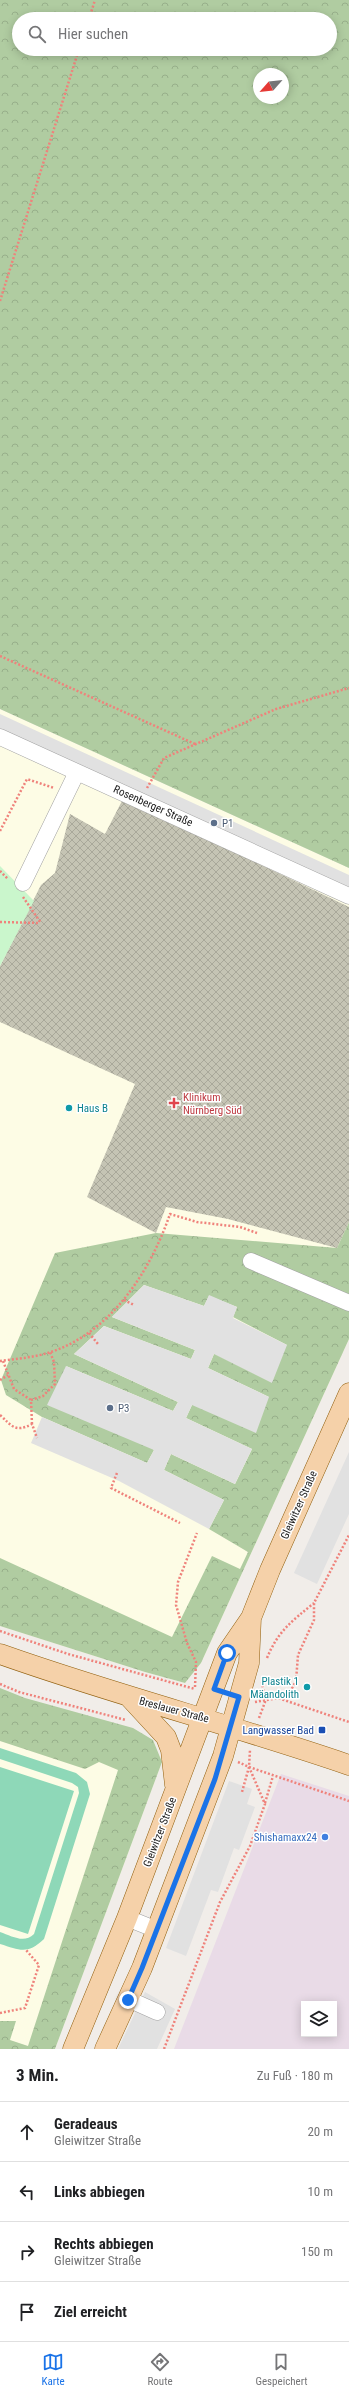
<!DOCTYPE html>
<html lang="de">
<meta charset="utf-8">
<style>
:root{--surface:#fff;--page:#f2f2f2;--text:#202124;--muted:#757577;--line:#e0e0e0;--accent:#1a73e8}
body{margin:0;font-family:"Roboto Condensed",sans-serif;background:var(--page);color:var(--text)}
.controls{position:absolute;right:12px;bottom:12px;display:grid;overflow:hidden;border-radius:0px;box-shadow:0 2px 10px #0003}
.controls button{width:36px;height:36px;display:grid;place-items:center;padding:0;border:0;border-bottom:1px solid var(--line);background:var(--surface);color:var(--text);font:20px sans-serif}
.compass{position:absolute;left:253px;top:68px;width:36px;height:36px;border-radius:50%;background:var(--surface);box-shadow:0 2px 10px #0003;rotate:243deg}
.stop{position:absolute;width:12px;height:12px;margin:-9px;border:3px solid #1a73e8;border-radius:50%;background:#fff}
.stop.end{background:#1a73e8;border-color:#fff;box-shadow:0 1px 4px #0008}
.list{margin:0;padding:0;list-style:none}
h2{display:flex;justify-content:space-between;align-items:center;height:52px;margin:0;padding:0 16px;font-size:17px}
h2 small{font-size:13px;font-weight:400;color:var(--muted)}
.list li{display:grid;grid-template-columns:26px 1fr auto;gap:12px;align-items:center;box-sizing:border-box;height:60px;padding:0 16px;border-top:1px solid var(--line)}
.list b{display:block;font-size:15px;white-space:nowrap}
.list p{margin:0;font-size:13px;white-space:nowrap;color:var(--muted)}
.list em{font-size:13px;font-style:normal;color:var(--muted)}
.icon{flex:none;width:22px;height:22px;fill:none;stroke:currentColor;stroke-width:2;stroke-linecap:round;stroke-linejoin:round}
.map{position:relative;flex:none;width:349px;height:2049px;overflow:hidden}
.search{position:absolute;background:var(--surface);box-shadow:0 2px 10px #0003;left:12px;right:12px;top:12px;height:44px;display:flex;align-items:center;gap:10px;box-sizing:border-box;padding:0 14px;border-radius:22px;color:var(--muted);font-size:15px}
.sheet{height:292px;background:var(--surface)}
nav{display:flex;justify-content:space-around;align-items:center;box-sizing:border-box;height:56px;border-top:1px solid var(--line);background:var(--surface);font-size:11px;color:var(--muted)}
nav a{display:grid;justify-items:center;gap:2px}
nav .on{color:var(--accent)}
.map>svg:first-child{display:block}
.industrial{fill:#e9dbe7;fill-rule:evenodd}
.education{fill:#fdfce5}
.construction{fill:url(#construction-cross-hatch)}
.forest{fill:url(#forest-crowns);fill-rule:evenodd}
.park{fill:#caf6cc}
.pitch{fill:#8ed8b8}
.parking{fill:#e1e1e1}
.lines{fill:none;stroke-linecap:round;stroke-linejoin:round}
.minor-casing{stroke:#a2a2a2;stroke-width:17}
.major-casing{stroke:#915f0d;stroke-width:21}
.path{stroke:#ef827b;stroke-width:2.5;stroke-dasharray:2 2;stroke-linecap:butt}
.minor{stroke:#fff;stroke-width:16}
.major{stroke:#f5d1a9;stroke-width:20}
.route{stroke:#1a73e8;stroke-width:5}
.service-dot{fill:#5c6f8a;stroke:#fff;stroke-width:1.5}
.health-dot{fill:#e0444e;stroke:#fff;stroke-width:1.5}
.culture-dot{fill:#0f9aa8;stroke:#fff;stroke-width:1.5}
.transit-dot{fill:#1a4fb4;stroke:#fff;stroke-width:1.5}
.shop-dot{fill:#3f7fe0;stroke:#fff;stroke-width:1.5}
.labels{text-anchor:middle;dominant-baseline:central;stroke-width:3;stroke-linejoin:round;paint-order:stroke}
.street-label{font-size:11px;fill:#212121;stroke:#fff}
.service-label{font-size:11px;fill:#4e5e75;stroke:#fff;text-anchor:start}
.health-label{font-size:11px;fill:#be3a42;stroke:#fff;text-anchor:start}
.culture-label{font-size:11px;fill:#0d838f;stroke:#fff;text-anchor:start}
.transit-label{font-size:11px;fill:#164399;stroke:#fff;text-anchor:end}
.shop-label{font-size:11px;fill:#366cbe;stroke:#fff;text-anchor:end}
</style>
<div class="map">
<svg width="349" height="2049" viewBox="0 0 349 2049">
<defs>
<pattern id="construction-cross-hatch" width="8" height="8" patternUnits="userSpaceOnUse"><rect width="8" height="8" fill="#c5c4b4"/><path d="M0 0l8 8M0 8l8-8" fill="none" stroke="#a9a89a"/></pattern>
<pattern id="forest-crowns" width="20" height="18" patternUnits="userSpaceOnUse"><rect width="20" height="18" fill="#b0cca1"/><path d="M2 6a3 3 0 1 1 6 0M12 15a3 3 0 1 1 6 0" fill="none" stroke="#97af8a"/></pattern>
</defs>
<rect width="100%" height="100%" fill="#f1ede9"/>
<!-- industrial -->
<path class="industrial" d="M281,1774L349,1796V2049H174ZM304,2004H334V2034H304Z"/>
<!-- education -->
<path class="education" d="M0,709L349,868V1339L201,1663L185,1683L145,1672L0,1626Z
M0,1694L153,1740L162,1762L55,2049H0Z"/>
<!-- construction -->
<path class="construction" d="M123,799L349,907V1222L337,1248L228,1219L166,1207L156,1233L87,1197L135,1084L0,1022V966L41,885L55,873L70,814L105,834Z"/>
<!-- forest -->
<path class="forest" d="M0,0H349V868L0,709ZM19,19H330V49H19ZM259,74H283V98H259Z
M349,1222V1339L201,1663L185,1683L145,1672L0,1626V1558L172,1637L212,1556L240,1569L248,1552L209,1529L224,1500L164,1470L171,1454L235,1484L252,1449L186,1418L192,1405L269,1397L208,1368L214,1354L287,1345L233,1317L237,1307L209,1296L204,1306L144,1285L112,1317L195,1350L191,1359L104,1326L74,1354L178,1402L173,1411L66,1366L154,1450L147,1463L42,1417L6,1395L1,1380L55,1253L156,1233L337,1248Z
M0,1688L25,1698L133,1728L153,1740L162,1762L55,2049H0V2021H16L10,2040L28,2046L118,1770L99,1762L85,1769L0,1741Z"/>
<!-- park -->
<path class="park" d="M0,866L34,901L0,966Z"/>
<!-- pitch -->
<path class="pitch" d="M0,1748L76,1773L87,1782L90,1794L44,1939C27,1955 20,1950 0,1944V1932C12,1936 24,1944 34,1934L79,1793L78,1787L72,1783L0,1759Z
M0,1767L74,1791L28,1934L0,1925Z"/>
<!-- parking -->
<path class="parking" d="M0,714L349,875V896L0,737Z
M144,1285L204,1306L209,1295L237,1307L233,1318L287,1345L272,1383L214,1354L208,1368L269,1397L256,1433L192,1405L186,1418L252,1449L235,1484L171,1454L164,1470L224,1500L209,1529L119,1481L31,1443L42,1417L147,1463L154,1450L47,1405L66,1366L173,1411L178,1402L74,1354L104,1326L191,1359L195,1350L112,1317Z
M349,1452V1514L317,1584L294,1573Z
M229,1781L252,1789L247,1804L255,1807L239,1850L234,1848L218,1892L211,1890L186,1956L166,1948Z
M145,1992L175,2009L157,2049H118Z"/>
<g class="lines">
<defs>
<path id="minor" d="M0,737L349,896
M23,883L77,772
M251,1261L349,1303
M127,1918L157,1930
M128,1999L157,2012"/>
<path id="major" d="M0,1654C115,1695 233,1725 349,1765
M130,1698L166,1737L171,1750L175,1785
M73,2049L127,1918L227,1653L251,1618L270,1570L349,1393
M105,2049L142,1968L223,1756L249,1663L251,1618"/>
</defs>
<!-- minor casing -->
<use href="#minor" class="minor-casing"/>
<!-- major casing -->
<use href="#major" class="major-casing"/>
<!-- path -->
<path class="path" d="M89,19L95,0
M0,301L79,49
M0,656L195,744
M147,788L164,758L276,709L349,688
M0,831L27,779L54,788
M0,871L8,879
M23,897L41,923
M0,922L40,923
M124,1300L134,1305
M89,1333L98,1344
M0,1361C16,1359 36,1357 51,1352C111,1332 150,1272 170,1214L197,1222L240,1227L257,1233
M3,1361L14,1389L31,1400
M0,1380L8,1375
M0,1415C12,1426 15,1433 32,1424L37,1438
M32,1424L31,1400L43,1396L55,1384L54,1362L50,1352
M117,1473L111,1488L180,1523
M0,1631L68,1654L195,1689
M267,1658C278,1631 292,1621 314,1603
M0,1684L19,1692L126,1720
M195,1687L196,1662L187,1643L176,1605L178,1582L197,1533
M286,1699L296,1681L298,1655L314,1620V1603L349,1535
M255,1702L278,1698L349,1722
M259,1718L265,1702L262,1682
M238,1762L249,1767L242,1792
M249,1767L349,1801
M265,1803L273,1776
M0,2013L25,2008L39,1965L26,1950
M164,2049L220,1902L250,1846L265,1804L249,1767L250,1750"/>
<!-- minor -->
<use href="#minor" class="minor"/>
<!-- major -->
<use href="#major" class="major"/>
</g>
<g class="lines">
<!-- route -->
<path class="route" d="M128,2000L142,1968L215,1779L239,1697L214,1689L227,1653"/>
</g>
<!-- markers -->
<g class="service-dot">
<circle cx="214" cy="823" r="4"/>
<circle cx="110" cy="1408" r="4"/>
</g>
<path class="health-dot" d="M172 1097h4v4h4v4h-4v4h-4v-4h-4v-4h4z"/>
<g class="culture-dot">
<circle cx="69" cy="1108" r="4"/>
<circle cx="307" cy="1687" r="4"/>
</g>
<rect class="transit-dot" x="318" y="1726" width="8" height="8" rx="2"/>
<circle class="shop-dot" cx="325" cy="1837" r="4"/>
<g class="labels">
<!-- street labels -->
<g class="street-label">
<text transform="translate(153 806) rotate(24)">Rosenberger Straße</text>
<text transform="translate(299 1505) rotate(-66)">Gleiwitzer Straße</text>
<text transform="translate(174 1710) rotate(15)">Breslauer Straße</text>
<text transform="translate(160 1832) rotate(-69)">Gleiwitzer Straße</text>
</g>
<!-- service labels -->
<g class="service-label">
<text x="222" y="823">P1</text>
<text x="118" y="1408">P3</text>
</g>
<!-- health labels -->
<g class="health-label">
<text x="183" y="1097">Klinikum<tspan x="183" dy="13">Nürnberg Süd</tspan></text>
</g>
<!-- culture labels -->
<g class="culture-label">
<text x="77" y="1108">Haus B</text>
<text x="299" y="1681" text-anchor="end">Plastik 1<tspan x="299" dy="13">Mäandolith</tspan></text>
</g>
<!-- transit labels -->
<g class="transit-label">
<text x="314" y="1730">Langwasser Bad</text>
</g>
<!-- shop labels -->
<g class="shop-label">
<text x="317" y="1837">Shishamaxx24</text>
</g>
</g>
</svg>
<div class="controls">
<button><svg class="icon" aria-label="layers" viewBox="0 0 24 24"><path d="M12 4l9 5-9 5-9-5zM3 14l9 5 9-5"/></svg></button>
</div>
<svg class="compass" viewBox="-18 -18 36 36"><path d="M0-13l5 13h-10z" fill="#e53935"/><path d="M0 13l5-13h-10z" fill="#757577"/></svg>
<div class="stop" style="left:227px;top:1653px"></div>
<div class="stop end" style="left:128px;top:2000px"></div>
<div class="search"><svg class="icon" aria-label="search" viewBox="0 0 24 24"><circle cx="10" cy="10" r="6"/><path d="M15 15l6 6"/></svg>Hier suchen</div>
</div>
<section class="sheet">
<h2>3 Min.<small>Zu Fuß · 180 m</small></h2>
<ul class="list">
<li><svg class="icon" aria-label="ahead" viewBox="0 0 24 24"><path d="M12 20V5M6 11l6-6 6 6"/></svg><div><b>Geradeaus</b><p>Gleiwitzer Straße</p></div><em>20 m</em></li>
<li><svg class="icon" aria-label="left" viewBox="0 0 24 24"><path d="M17 20v-9H6M10 6l-5 5 5 5"/></svg><div><b>Links abbiegen</b></div><em>10 m</em></li>
<li><svg class="icon" aria-label="right" viewBox="0 0 24 24"><path d="M7 20v-9h11M14 6l5 5-5 5"/></svg><div><b>Rechts abbiegen</b><p>Gleiwitzer Straße</p></div><em>150 m</em></li>
<li><svg class="icon" aria-label="arrive" viewBox="0 0 24 24"><path d="M6 21V4h12l-3 4 3 4H6"/></svg><div><b>Ziel erreicht</b></div></li>
</ul>
</section>
<nav>
<a class="on"><svg class="icon" aria-label="map" viewBox="0 0 24 24"><path d="M3 6l6-2 6 2 6-2v14l-6 2-6-2-6 2zM9 4v14M15 6v14"/></svg>Karte</a>
<a><svg class="icon" aria-label="directions" viewBox="0 0 24 24"><path d="M12 3l9 9-9 9-9-9zM9 14v-3h6M13 9l2 2-2 2"/></svg>Route</a>
<a><svg class="icon" aria-label="saved" viewBox="0 0 24 24"><path d="M7 4h10v16l-5-4-5 4z"/></svg>Gespeichert</a>
</nav>
